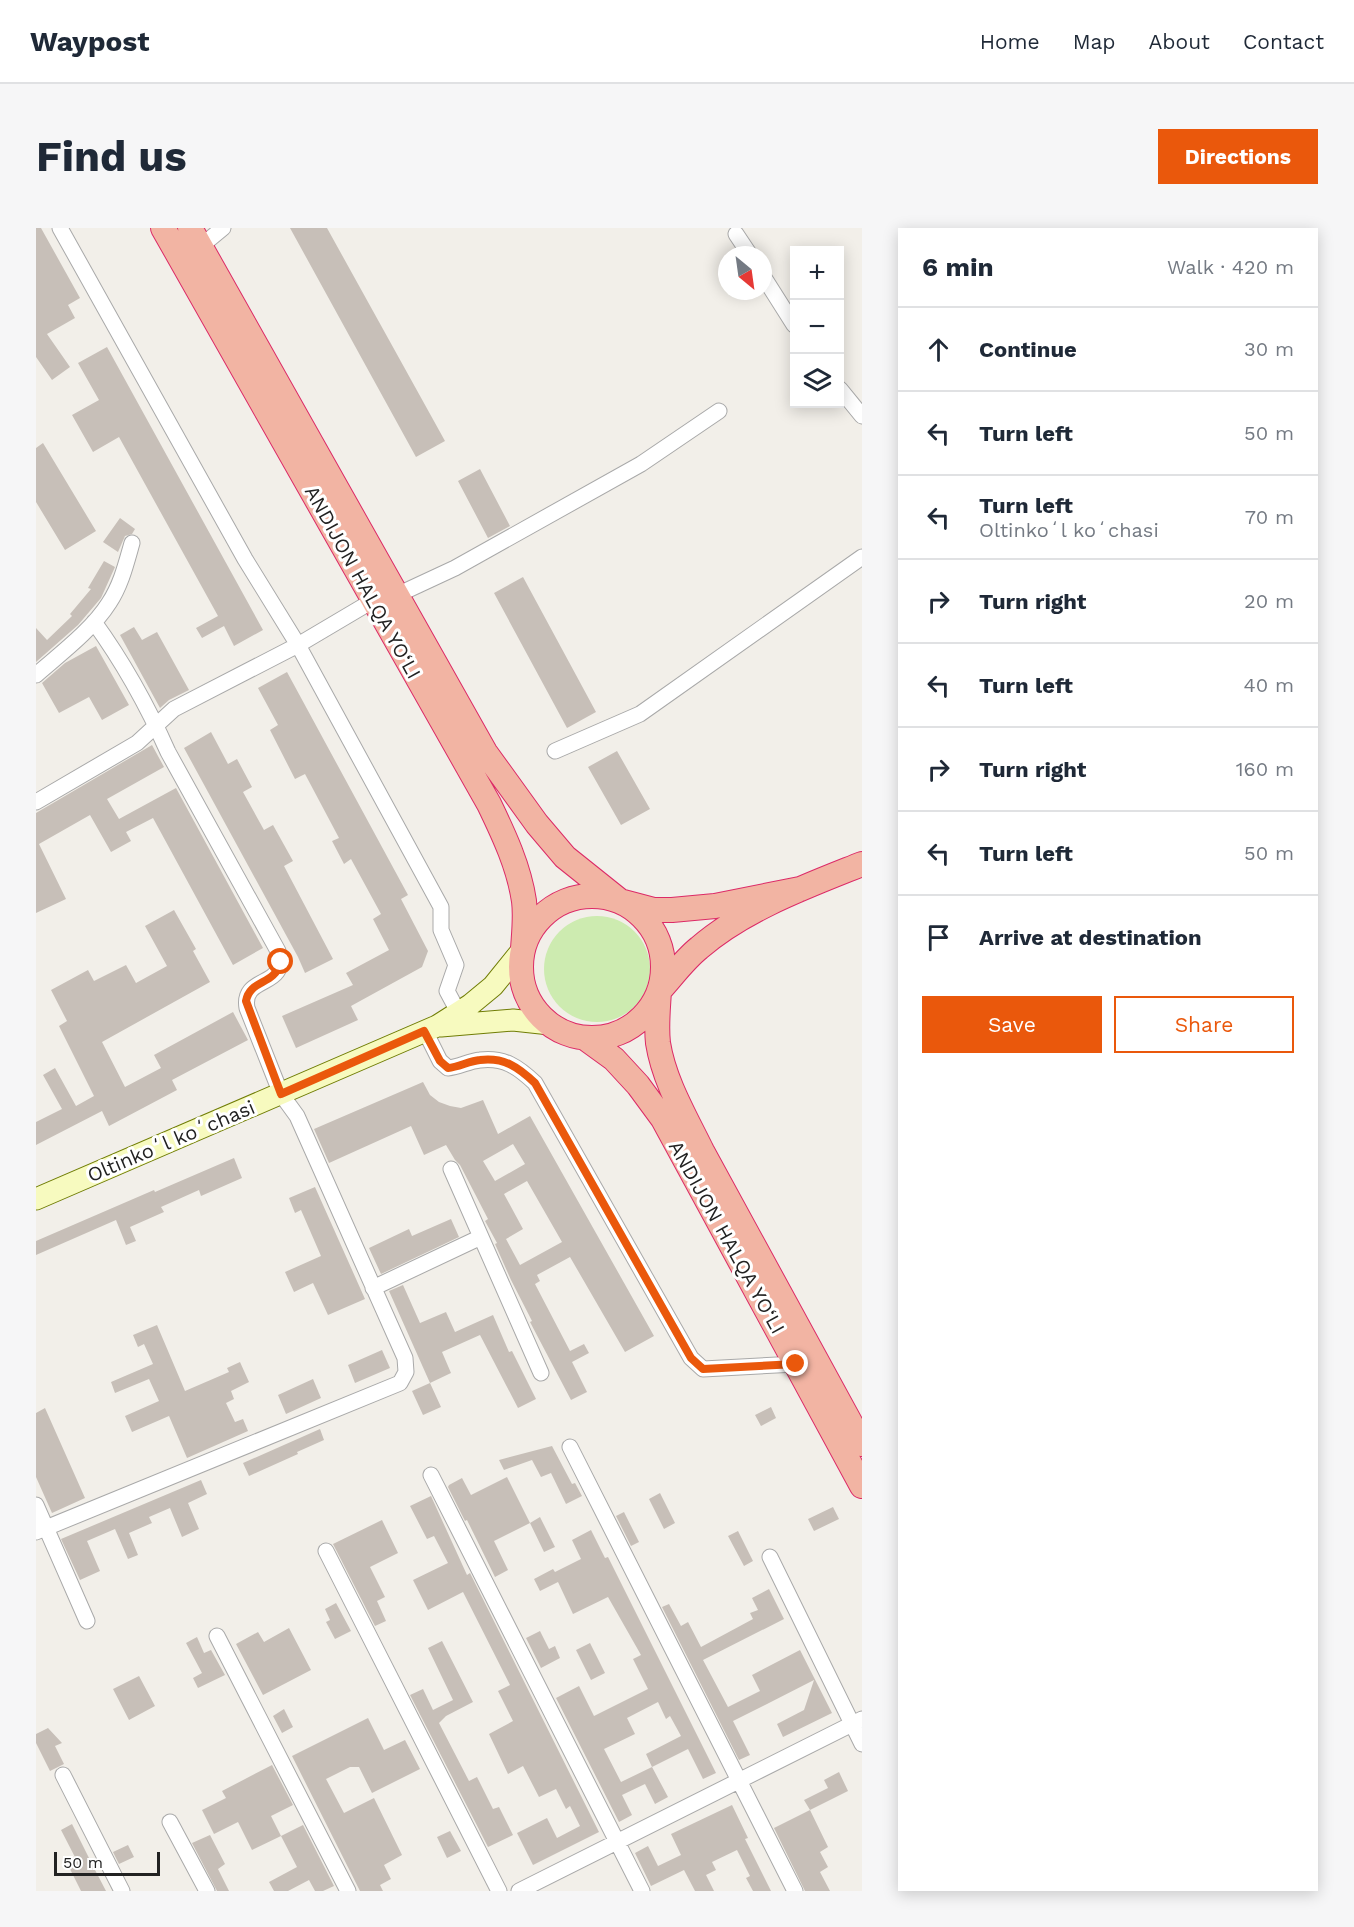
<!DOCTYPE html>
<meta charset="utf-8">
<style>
:root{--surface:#fff;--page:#f6f6f7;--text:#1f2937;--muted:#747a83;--line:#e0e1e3;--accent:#ea580c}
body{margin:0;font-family:"Work Sans",sans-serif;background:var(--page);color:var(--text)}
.controls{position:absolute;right:18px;top:18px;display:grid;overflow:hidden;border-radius:0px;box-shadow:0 3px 15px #0003}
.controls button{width:54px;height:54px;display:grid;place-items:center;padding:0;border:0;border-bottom:2px solid var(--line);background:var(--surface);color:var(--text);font:30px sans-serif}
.compass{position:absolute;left:682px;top:18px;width:54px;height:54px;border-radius:50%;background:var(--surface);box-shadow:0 3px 15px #0003;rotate:151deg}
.scale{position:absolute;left:18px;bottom:15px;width:106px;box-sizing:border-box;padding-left:6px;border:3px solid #222;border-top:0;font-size:16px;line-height:21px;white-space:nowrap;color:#222;-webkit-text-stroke:4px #fff;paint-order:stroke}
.stop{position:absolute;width:18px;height:18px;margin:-14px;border:4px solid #ea580c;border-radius:50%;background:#fff}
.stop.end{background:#ea580c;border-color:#fff;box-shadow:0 2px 6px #0008}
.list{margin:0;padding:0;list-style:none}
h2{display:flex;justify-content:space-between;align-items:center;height:78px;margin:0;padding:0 24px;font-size:26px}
h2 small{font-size:20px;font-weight:400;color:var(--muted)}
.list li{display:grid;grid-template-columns:39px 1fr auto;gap:18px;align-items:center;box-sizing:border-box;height:84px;padding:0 24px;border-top:2px solid var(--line)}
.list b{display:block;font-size:22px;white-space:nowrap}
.list p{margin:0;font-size:20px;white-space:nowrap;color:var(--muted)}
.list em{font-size:20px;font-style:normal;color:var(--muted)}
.actions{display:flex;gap:12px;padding:18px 24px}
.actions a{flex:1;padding:14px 0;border:2px solid var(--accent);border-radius:0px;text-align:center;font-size:21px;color:var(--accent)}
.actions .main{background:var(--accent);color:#fff}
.icon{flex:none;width:33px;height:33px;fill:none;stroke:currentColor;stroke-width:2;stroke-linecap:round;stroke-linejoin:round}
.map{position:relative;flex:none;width:826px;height:1663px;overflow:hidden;border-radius:0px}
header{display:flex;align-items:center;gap:36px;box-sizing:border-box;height:84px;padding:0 30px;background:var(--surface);border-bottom:2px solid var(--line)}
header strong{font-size:28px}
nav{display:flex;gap:33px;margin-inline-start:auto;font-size:21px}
.intro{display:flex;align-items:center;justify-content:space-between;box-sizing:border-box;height:144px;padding:0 36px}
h1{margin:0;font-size:42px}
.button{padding:15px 27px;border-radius:0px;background:var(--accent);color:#fff;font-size:21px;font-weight:700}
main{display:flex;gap:36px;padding:0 36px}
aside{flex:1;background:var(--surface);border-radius:0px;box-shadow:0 3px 15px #0003}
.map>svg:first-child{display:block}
.grass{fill:#cdebb0}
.building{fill:#c7bfb8;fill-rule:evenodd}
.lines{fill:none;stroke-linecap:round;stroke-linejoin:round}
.minor-casing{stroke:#a9a9a9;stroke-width:17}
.secondary-casing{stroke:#707d05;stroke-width:23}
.trunk-casing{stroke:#dc2a67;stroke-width:26}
.minor{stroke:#fff;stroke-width:15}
.secondary{stroke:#f7fabf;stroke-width:21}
.trunk{stroke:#f2b4a3;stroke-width:24}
.route{stroke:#ea580c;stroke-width:8}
.labels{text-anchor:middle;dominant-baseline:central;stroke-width:6;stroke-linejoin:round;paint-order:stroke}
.street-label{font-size:20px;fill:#222;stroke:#fff}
</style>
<header>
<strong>Waypost</strong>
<nav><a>Home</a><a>Map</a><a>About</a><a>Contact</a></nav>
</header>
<div class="intro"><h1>Find us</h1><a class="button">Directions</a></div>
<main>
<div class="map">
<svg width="826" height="1663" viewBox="0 0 826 1663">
<rect width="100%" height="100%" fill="#f2efe9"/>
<!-- grass -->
<path class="grass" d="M508 741a53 53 0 1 1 106 0a53 53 0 1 1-106 0Z"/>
<!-- building -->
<path class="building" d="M0,0H5L44,70L32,77L39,90L11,106L34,139L16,152L0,129Z
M254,0H291L409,213L380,229Z
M71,119L227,402L198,418L188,398L166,410L160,400L182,388L83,209L57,224L36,187L63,172L42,135Z
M7,215L60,303L29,322L0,274V220Z
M444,241L474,298L452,310L422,253Z
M84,290L99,301L96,306L89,308L82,324L67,314Z
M68,333L79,339L65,370L42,397L0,434V400L11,412L36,388L34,386L55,361L52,360Z
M487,349L560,484L531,500L458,365Z
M98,399L106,412L121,404L153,462L133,472L124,480L84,407Z
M60,418L93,477L66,492L53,469L23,485L6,455L29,435Z
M251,444L372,667L365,671L392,723L386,739L315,778L322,792L260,820L246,788L317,757L310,745L353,722L337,691L345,686L315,631L308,636L296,613L303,610L269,546L259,551L234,502L242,497L222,460Z
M175,504L192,536L201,531L216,559L207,564L228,602L237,597L257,633L248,638L297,731L269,745L262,729L148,520Z
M116,517L128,539L71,571L83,591L140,560L227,720L197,737L117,590L90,604L95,613L75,624L54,587L3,616L30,671L0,685V585Z
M581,523L614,581L585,597L552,539Z
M138,682L160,721L157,723L174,754L66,814L89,859L125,840L118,827L197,784L212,812L136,852L141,862L73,898L66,883L0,917V894L26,881L7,847L19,840L40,878L58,868L23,798L31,793L15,762L52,742L58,753L90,737L100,755L131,738L109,698Z
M387,854L394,867L403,874L414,878L425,880L447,872L462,906L494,888L618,1108L589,1124L534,1029L501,1047L504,1053L499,1056L534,1123L548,1116L553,1125L536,1134L551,1164L535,1172L494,1094L496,1093L475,1052L459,1016L461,1015L449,993L452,991L424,937L419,932L410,917L388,927L375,898L293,935L278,901ZM477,916L489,936L459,953L447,933ZM491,953L526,1014L484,1037L470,1011L487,1001L468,966Z
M198,930L206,950L165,968L163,962L125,979L128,984L94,999L100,1013L90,1017L80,992L0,1027V1013L118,962L119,964Z
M279,959L329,1071L292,1087L277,1055L258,1064L249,1044L285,1028L265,982L259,985L253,970Z
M415,991L423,1009L345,1046L333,1020L373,1001L376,1008Z
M367,1057L384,1095L410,1084L419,1104L457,1087L473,1124L476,1123L500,1171L482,1180L444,1107L406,1124L415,1145L394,1155L353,1063Z
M121,1097L149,1163L193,1144L191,1140L204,1134L213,1154L195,1163L198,1171L190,1175L199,1194L207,1191L212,1203L151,1230L133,1188L96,1204L89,1188L123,1173L113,1151L79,1165L75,1154L117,1136L108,1116L102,1119L97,1107Z
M346,1122L354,1140L319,1155L312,1137Z
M277,1151L285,1170L250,1186L242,1167Z
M394,1155L405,1179L387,1187L376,1163Z
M735,1179L740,1190L725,1198L719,1187Z
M9,1180L49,1270L16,1285L0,1249V1185Z
M284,1201L288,1212L261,1224L262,1226L213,1248L207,1235Z
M516,1218L536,1256L539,1255L546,1268L530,1276L515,1245L505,1249L496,1232L468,1242L463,1232Z
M471,1249L494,1295L458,1313L472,1342L459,1349L431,1292L429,1293L412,1259L413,1257L426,1250L435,1267Z
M165,1252L171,1266L152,1275L163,1301L146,1309L134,1280L113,1289L116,1295L93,1305L102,1327L92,1331L79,1301L51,1313L64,1343L44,1352L25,1311Z
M624,1265L639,1295L628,1301L613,1271Z
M395,1268L431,1347L434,1345L563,1604L497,1637L481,1605L511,1590L521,1610L544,1598L534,1578L530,1581L520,1561L503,1569L487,1538L472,1546L453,1506L477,1493L462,1463L474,1457L427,1364L392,1382L377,1352L412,1335L398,1308L391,1311L374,1278Z
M797,1279L803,1291L778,1303L772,1291Z
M588,1284L603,1314L595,1318L580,1288Z
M504,1289L519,1319L508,1324L494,1295Z
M346,1292L362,1325L334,1339L349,1369L341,1373L350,1393L339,1398L297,1316Z
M555,1302L569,1330L572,1329L680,1545L667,1551L652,1521L616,1539L632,1569L619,1576L609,1556L586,1567L596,1587L583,1594L520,1470L543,1458L558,1488L612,1461L597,1431L605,1427L572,1369L537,1386L522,1354L504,1363L498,1351L517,1341L519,1344L545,1331L536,1312ZM622,1474L630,1491L634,1488L645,1508L610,1526L616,1539L585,1554L568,1521L599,1506L591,1490Z
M702,1303L717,1333L708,1338L692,1308Z
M733,1361L748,1391L667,1432L692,1479L724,1463L716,1447L764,1422L796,1485L747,1509L741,1496L768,1482L778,1452L731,1476L697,1493L714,1527L703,1532L626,1379L633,1376L645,1398L652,1394L665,1419L717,1391L714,1385L722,1382L716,1370Z
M300,1375L315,1403L299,1411L290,1394L294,1392L289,1381Z
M253,1400L275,1442L227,1467L200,1416L222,1404L228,1414Z
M504,1403L513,1421L519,1418L524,1430L505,1440L490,1410Z
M161,1409L168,1425L175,1422L189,1447L162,1460L157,1450L166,1445L150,1415Z
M406,1413L437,1474L410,1488L403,1495L433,1553L441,1549L457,1581L463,1579L477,1607L452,1619L374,1467L387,1461L397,1482L417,1472L392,1420Z
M554,1415L569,1445L555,1452L540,1422Z
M103,1448L119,1478L93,1492L77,1461Z
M248,1481L257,1499L246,1505L237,1488Z
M332,1490L348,1522L369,1512L384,1541L336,1565L323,1539H314L290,1551L308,1585L338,1570L366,1627L348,1637L355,1651L344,1657L347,1663H324L256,1528Z
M12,1500L26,1515L19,1518L28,1536L14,1543L0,1515V1506Z
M236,1537L257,1577L235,1588L245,1608L216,1622L202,1594L178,1606L166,1582L190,1570L186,1563Z
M803,1544L812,1563L774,1582L768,1572L792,1560L788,1552Z
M696,1577L712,1610L709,1611L735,1663H717L710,1650L714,1648L701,1622L676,1634L680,1642L670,1647L678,1663H659L648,1642L615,1658L599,1625L612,1618L622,1638L645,1627L635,1606Z
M774,1582L792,1619L784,1624L792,1639L784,1644L794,1663H769L738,1600Z
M36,1596L58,1640L70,1663H45L32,1637L41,1633L25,1602Z
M267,1597L298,1658L287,1663H279L273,1652L252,1663H238L233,1654L261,1639L245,1608Z
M414,1603L425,1623L411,1630L401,1609Z
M174,1607L189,1636L182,1641L193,1663H181L156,1615Z
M92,1617L98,1629L83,1636L77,1624Z"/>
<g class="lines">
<defs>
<path id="minor" d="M24,0L209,331L262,417L405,679V702L420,737L411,763L427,793
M700,6L714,27
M164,19L187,0
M727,48L758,97
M804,161L826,188
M361,367L419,340L605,236L683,183
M0,447C24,426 56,402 73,375C85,357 90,336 96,315
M519,523L604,486L826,329
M0,574L101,515L138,481L262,417L338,372
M389,803L404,833L412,840C423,839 433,833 444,832C468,829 482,839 499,855L655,1130L667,1141L760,1136
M415,941L505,1145
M337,1060L445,1009
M534,1219L759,1663
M395,1247L606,1663
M0,1277L51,1393
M0,1304L364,1155L370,1144L369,1130L261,888L245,866L211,780C205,746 254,761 242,723L132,524C112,479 87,434 58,394
M290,1323L463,1663
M734,1329L826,1516
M181,1408L312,1663
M27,1547L86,1663
M134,1594L171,1663
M483,1663L826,1491"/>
<path id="secondary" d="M405,798L477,792L514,796
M0,971L401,798L434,777L457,758L487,721"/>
<path id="trunk" d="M127,0L453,576C468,607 483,639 488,673C490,689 488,705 487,721
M154,0L449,524L501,596L529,629L584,673L618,682H636L679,678L764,661
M826,636C771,658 708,681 663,720C648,732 636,749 623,763C622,780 620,798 622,815C628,853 649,888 666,923L826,1216
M485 739a71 71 0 1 1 142 0a71 71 0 1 1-142 0Z
M549,810L578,831L602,857L627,891L826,1258"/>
</defs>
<!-- minor casing -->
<use href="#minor" class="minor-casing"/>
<!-- secondary casing -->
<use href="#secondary" class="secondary-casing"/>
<!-- trunk casing -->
<use href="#trunk" class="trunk-casing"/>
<!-- minor -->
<use href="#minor" class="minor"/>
<!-- secondary -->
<use href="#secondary" class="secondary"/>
<!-- trunk -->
<use href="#trunk" class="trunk"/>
</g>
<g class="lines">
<!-- route -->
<path class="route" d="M245,734C238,758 214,751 210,773L245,866L388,803L404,833L412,840C423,839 433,833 444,832C468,829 482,839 499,855L655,1130L667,1141L760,1136"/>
</g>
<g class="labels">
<!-- street labels -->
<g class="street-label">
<text transform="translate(327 354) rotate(61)">ANDIJON HALQA YO‘LI</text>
<text transform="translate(135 913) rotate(-23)">Oltinkoʻl koʻchasi</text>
<text transform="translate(691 1009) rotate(61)">ANDIJON HALQA YO‘LI</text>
</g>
</g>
</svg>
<div class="controls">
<button>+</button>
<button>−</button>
<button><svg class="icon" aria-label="layers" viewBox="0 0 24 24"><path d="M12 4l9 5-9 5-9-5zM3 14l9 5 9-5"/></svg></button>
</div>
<svg class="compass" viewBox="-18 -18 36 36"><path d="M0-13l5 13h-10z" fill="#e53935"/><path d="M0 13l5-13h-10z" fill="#747a83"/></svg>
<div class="scale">50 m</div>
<div class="stop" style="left:245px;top:734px"></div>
<div class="stop end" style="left:760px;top:1136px"></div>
</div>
<aside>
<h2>6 min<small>Walk · 420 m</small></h2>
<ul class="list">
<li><svg class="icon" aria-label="ahead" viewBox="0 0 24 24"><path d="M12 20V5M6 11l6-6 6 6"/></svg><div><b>Continue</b></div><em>30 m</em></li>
<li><svg class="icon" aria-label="left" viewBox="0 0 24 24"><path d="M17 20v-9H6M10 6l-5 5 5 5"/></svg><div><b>Turn left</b></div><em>50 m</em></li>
<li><svg class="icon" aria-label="left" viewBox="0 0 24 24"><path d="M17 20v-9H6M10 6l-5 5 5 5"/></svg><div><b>Turn left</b><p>Oltinkoʻl koʻchasi</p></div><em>70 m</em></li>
<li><svg class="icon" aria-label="right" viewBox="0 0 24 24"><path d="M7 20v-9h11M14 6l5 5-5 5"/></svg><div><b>Turn right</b></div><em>20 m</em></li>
<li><svg class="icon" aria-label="left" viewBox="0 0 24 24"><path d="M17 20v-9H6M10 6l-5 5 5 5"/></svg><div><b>Turn left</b></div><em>40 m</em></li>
<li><svg class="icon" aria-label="right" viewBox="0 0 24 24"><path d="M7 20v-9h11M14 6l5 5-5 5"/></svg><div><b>Turn right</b></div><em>160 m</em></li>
<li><svg class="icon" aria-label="left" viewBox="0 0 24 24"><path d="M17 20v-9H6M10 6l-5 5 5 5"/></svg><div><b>Turn left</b></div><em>50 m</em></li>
<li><svg class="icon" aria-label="arrive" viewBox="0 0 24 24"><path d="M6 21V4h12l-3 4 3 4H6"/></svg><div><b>Arrive at destination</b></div></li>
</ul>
<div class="actions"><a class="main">Save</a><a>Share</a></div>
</aside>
</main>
